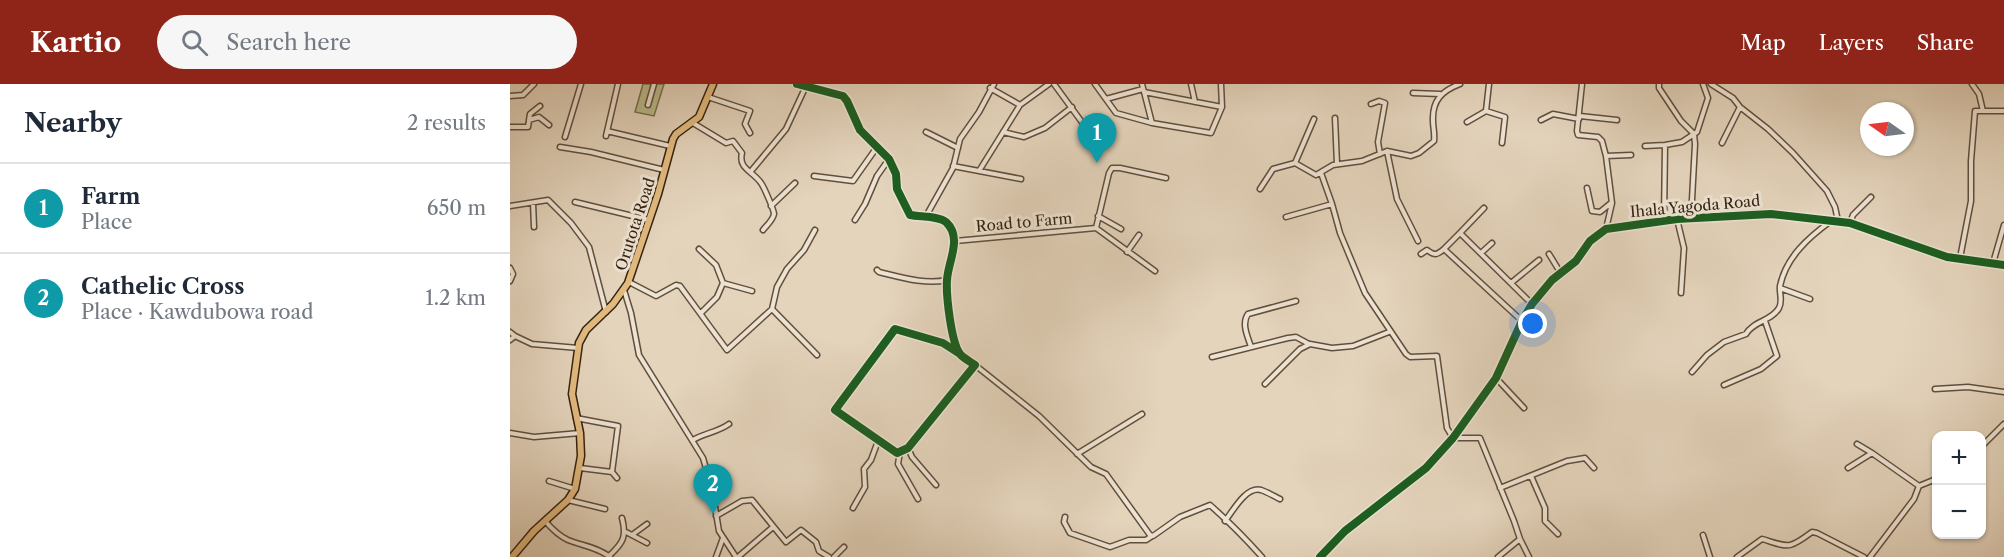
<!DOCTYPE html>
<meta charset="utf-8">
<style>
:root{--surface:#fff;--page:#f6f6f7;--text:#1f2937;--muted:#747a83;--line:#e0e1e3;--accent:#8f2418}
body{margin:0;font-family:"Libre Caslon Text",serif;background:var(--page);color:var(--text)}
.controls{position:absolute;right:18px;bottom:18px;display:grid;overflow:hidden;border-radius:12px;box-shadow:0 2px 4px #0004}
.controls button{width:54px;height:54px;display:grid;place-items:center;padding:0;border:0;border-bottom:2px solid var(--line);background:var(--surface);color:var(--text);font:30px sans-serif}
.compass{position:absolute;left:1350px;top:18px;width:54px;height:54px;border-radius:50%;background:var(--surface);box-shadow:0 2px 4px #0004;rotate:284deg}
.you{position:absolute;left:1023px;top:240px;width:21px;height:21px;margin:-15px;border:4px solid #fff;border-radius:50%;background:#1a73e8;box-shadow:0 0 0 9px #1a73e833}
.badge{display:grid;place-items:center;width:39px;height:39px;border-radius:50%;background:var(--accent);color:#fff;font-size:20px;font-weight:700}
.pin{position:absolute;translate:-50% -50px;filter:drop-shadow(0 2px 3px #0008)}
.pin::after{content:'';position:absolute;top:32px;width:21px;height:18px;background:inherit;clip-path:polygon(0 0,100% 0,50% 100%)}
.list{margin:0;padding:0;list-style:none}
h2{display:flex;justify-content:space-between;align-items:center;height:78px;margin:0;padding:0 24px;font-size:26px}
h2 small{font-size:20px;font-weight:400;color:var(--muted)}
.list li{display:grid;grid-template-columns:39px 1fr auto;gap:18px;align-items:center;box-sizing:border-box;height:90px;padding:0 24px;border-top:2px solid var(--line)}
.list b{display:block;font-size:22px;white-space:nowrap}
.list p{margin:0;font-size:20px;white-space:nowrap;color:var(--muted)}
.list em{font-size:20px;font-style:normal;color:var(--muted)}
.icon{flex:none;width:33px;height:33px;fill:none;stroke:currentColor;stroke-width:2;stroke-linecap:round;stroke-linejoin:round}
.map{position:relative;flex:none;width:1494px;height:473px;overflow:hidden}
header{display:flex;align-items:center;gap:36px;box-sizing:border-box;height:84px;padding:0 30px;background:var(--accent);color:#fff}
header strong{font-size:28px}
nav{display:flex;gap:33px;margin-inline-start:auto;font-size:21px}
.search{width:420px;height:54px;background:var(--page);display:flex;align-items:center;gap:15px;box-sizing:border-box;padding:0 21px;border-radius:33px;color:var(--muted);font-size:22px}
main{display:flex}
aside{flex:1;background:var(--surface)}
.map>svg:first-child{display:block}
.green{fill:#bbbb8c;stroke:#786f4e;stroke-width:1.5}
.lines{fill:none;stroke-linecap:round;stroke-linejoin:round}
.street-casing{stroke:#614f3c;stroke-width:7}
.secondary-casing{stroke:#352311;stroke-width:8}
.primary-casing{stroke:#352311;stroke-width:9}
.street{stroke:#ede3d3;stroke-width:4}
.secondary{stroke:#ede3d3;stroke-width:5}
.primary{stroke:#e2ba7e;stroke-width:6}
.cycleway-casing{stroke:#ede3d3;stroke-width:11}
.cycleway{stroke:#1b5e20;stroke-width:8}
.labels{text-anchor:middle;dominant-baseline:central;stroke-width:6;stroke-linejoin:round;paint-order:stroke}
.street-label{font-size:15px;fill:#352311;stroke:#ede3d3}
</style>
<header>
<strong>Kartio</strong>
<div class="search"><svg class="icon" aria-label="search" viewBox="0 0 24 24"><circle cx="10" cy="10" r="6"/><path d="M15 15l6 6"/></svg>Search here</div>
<nav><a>Map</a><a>Layers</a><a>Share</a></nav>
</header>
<main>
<aside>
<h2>Nearby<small>2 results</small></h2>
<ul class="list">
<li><span class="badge" style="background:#0f9aa8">1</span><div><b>Farm</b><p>Place</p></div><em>650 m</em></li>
<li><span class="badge" style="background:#0f9aa8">2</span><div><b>Cathelic Cross</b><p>Place · Kawdubowa road</p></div><em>1.2 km</em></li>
</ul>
</aside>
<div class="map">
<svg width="1494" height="473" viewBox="0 0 1494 473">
<rect width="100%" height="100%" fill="#e4d4bc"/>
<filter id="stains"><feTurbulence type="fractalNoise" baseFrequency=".00333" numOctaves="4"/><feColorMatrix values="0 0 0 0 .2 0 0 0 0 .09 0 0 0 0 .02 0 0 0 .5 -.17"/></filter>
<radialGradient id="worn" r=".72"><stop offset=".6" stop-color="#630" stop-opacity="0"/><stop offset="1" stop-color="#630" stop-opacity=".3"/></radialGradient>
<!-- green -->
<path class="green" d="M133,0H154L144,32L125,28Z"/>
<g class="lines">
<defs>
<path id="street" d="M287,0L333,12L337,17L350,46L379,75L386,90L387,105L400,131C410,133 429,132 436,138C453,154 438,177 437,196C436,211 441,258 450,270C453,274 461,278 465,281L398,364L387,369L325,326L385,245L433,259L450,270
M544,0L574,41
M585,0L606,29L642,39L701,49L712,23L711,0
M632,0L642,39
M681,0L685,18
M1072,0L1067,47L1068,51L1088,53L1092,57L1096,72L1121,71
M1149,0V4L1171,37L1184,50L1185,60L1181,134
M1201,0L1223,14L1230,23L1258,45L1283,69L1317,107L1325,123L1328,137
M1462,0L1469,10L1473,27
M480,4L510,21
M634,8L712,23
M903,9L930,10
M0,12L13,11L24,0
M198,13L240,27L235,40L240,49
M596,15L633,5
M861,20L869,17L875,19L868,58L870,70
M138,21L144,0
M976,27L995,33L992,59
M1070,32L1107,36
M825,34L827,80
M19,36L29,33L39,41
M1031,36L1043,30L1069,35
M957,38L976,27L979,0
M183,39L216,59L223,57L232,69C228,85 243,87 251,99C254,103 264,126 264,130C263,136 257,141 253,146
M0,43H18L20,30L30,22
M97,47L160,62
M416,48L448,64
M493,48L514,53L535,44L562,23
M96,52L108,0
M55,53L71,0
M1212,59L1230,23
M1135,62L1155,61L1172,58L1187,48L1198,14L1193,0
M50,63L81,68L154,86
M877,67L887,115L908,157
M1096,72L1102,119L1096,145
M785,79L804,35
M443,82L511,95
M242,86L276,45L296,2
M469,87L510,21L539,0
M811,89L822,120L830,149L855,209L896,270L900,273L927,272L937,344L943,354H970L1004,437L1010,455L1019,473
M304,92L343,97L367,63
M1077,104L1082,127L1090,128L1101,119
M750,105L763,85L785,79L806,91L823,81L852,77L877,67L901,72L909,69L924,57C925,49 923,44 923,37C922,16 932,7 950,0
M65,118L139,136
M23,119L24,143
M0,122L38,116L61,139L79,163L96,228
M261,122L285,99
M588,132L611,145
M776,133L822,120
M415,134L443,84L450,55L469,28L484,0
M1167,135L1174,164L1171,209
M345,136L355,120L367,92L379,75
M1154,136L1155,61
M1340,139L1343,131L1361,113
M586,144L599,89L602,84H610L656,94
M586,144L645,187
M950,149L974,124
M445,157L586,144
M189,165L206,181L213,199L207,213L191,229
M617,168L629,151
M971,169L982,159
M911,170L917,166C925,172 927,171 934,165
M1039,170L1050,188
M1450,174L1461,117V77L1465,27H1494
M1483,179L1494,141
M0,184L3,190L0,197
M367,186L369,188C390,193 415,201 437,196
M119,198L146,212L166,201L170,202L217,266L262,225L307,271
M213,199L242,207
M1001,199L1029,176
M1270,204L1300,215
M114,206L121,229L129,271L193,374L202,405L209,447L226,473
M262,225L267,203L277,185L294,166L305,146
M1012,237L934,165L950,149L1022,220
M0,248L5,252
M0,256L5,252L22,260L68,264
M741,263C738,253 731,240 738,230L786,217
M702,273L778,254L786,253L799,260
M465,281L529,332L581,383L596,390L640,451L643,452L670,433L700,421C718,437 735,454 752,473
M1182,288L1197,271L1214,258L1236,250C1243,237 1262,237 1269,224C1273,217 1269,209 1270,202C1276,173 1299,153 1321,137
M986,294L1014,324
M755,300L790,265L800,260L822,264L843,262L879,248
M1214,301L1251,285L1267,272L1255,237
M1425,305L1458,303L1494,308
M66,334L108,342L102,388L70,384
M0,349L24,353L70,349
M183,356C195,349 208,348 219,340
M1347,360L1362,369
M1472,362L1494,340
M398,364L402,373L426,401
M390,368L388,380L408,415
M567,370L632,330
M1338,384L1362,369L1409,402
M102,388L107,394
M1021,392L1035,424V437L1048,450
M39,397L65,405
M990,404L1057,377L1075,374L1084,384
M58,416L95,425
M343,424L355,403L354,385L361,376L368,357
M206,432L232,417L242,416L276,458L291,446L306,458L309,467L319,473
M555,433L554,438L560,449L600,463L619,456H636L642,452
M35,437C42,445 49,452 58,456C73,462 87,463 100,473
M715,437C723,427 736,402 751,406C757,408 764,412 770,415
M116,448L137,459
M122,451L137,440
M1193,451L1200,473
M99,472C113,459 117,453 112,434
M206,473L213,454
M228,473L263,443
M324,473L334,463
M988,473L1010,455
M1227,473L1252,455C1279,463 1278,466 1302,448L1307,449L1354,473
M1360,473L1404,415L1409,402L1426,395"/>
<path id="secondary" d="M810,473L835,447L916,384L943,354L986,294L1012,237L1022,220L1042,196L1066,177L1080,157L1096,145L1167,135L1261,130L1340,139L1437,173L1494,181"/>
<path id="primary" d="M2,473L24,447L58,416L65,405L71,372L70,349L62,310L69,259L76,246L103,220L118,199L148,110L163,55L166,50L189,33L203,0"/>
</defs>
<!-- street casing -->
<use href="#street" class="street-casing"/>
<!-- secondary casing -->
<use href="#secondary" class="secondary-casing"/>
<!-- primary casing -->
<use href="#primary" class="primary-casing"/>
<!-- street -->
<use href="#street" class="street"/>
<!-- secondary -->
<use href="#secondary" class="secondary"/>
<!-- primary -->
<use href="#primary" class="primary"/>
<defs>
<path id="cycleway" d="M287,0L333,12L337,17L350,46L379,75L386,90L387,105L400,131C410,133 429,132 436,138C453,154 438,177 437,196C436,211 441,258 450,270C453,274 461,278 465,281L398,364L387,369L325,326L385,245L433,259L450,270
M810,473L835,447L916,384L943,354L986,294L1012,237L1022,220L1042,196L1066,177L1080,157L1096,145L1167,135L1261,130L1340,139L1437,173L1494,181"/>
</defs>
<!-- cycleway casing -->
<use href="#cycleway" class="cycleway-casing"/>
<!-- cycleway -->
<use href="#cycleway" class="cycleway"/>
</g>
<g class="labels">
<!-- street labels -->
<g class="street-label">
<text transform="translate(1185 122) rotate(-5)">Ihala Yagoda Road</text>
<text transform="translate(514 138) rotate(-5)">Road to Farm</text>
<text transform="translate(125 140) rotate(-72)">Orutota Road</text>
</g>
</g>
<rect width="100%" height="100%" filter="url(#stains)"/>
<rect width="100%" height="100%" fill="url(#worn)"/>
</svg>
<div class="controls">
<button>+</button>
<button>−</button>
</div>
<svg class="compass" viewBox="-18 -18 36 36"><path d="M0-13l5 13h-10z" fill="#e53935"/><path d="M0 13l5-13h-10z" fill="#747a83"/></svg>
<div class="you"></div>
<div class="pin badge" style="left:587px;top:79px;background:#0f9aa8">1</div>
<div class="pin badge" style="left:203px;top:430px;background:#0f9aa8">2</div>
</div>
</main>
